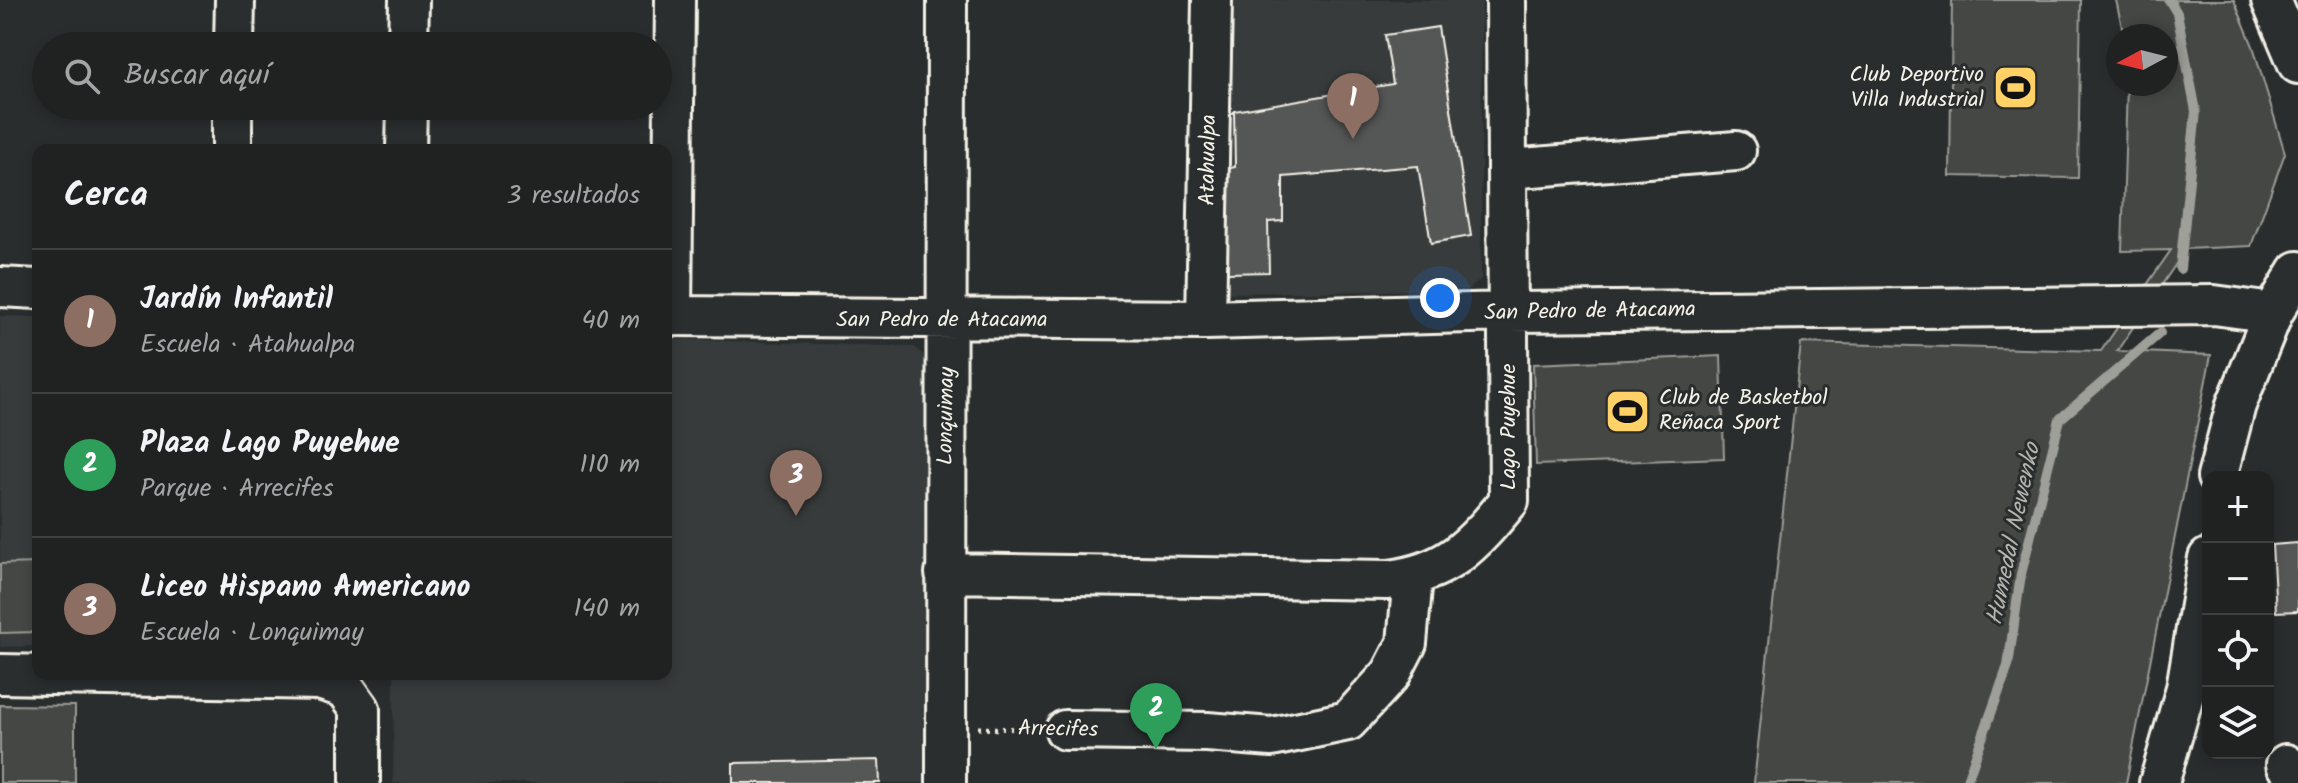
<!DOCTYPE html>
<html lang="es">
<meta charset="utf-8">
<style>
:root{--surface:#202222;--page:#282a2a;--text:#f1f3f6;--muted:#a2a4a5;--line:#3d3f40;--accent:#d93025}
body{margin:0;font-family:Kalam,sans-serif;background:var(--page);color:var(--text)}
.controls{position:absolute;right:24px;bottom:24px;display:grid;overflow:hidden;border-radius:16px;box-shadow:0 4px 12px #0003}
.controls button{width:72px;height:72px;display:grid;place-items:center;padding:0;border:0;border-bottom:2px solid var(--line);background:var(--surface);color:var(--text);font:40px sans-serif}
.compass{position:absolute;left:2106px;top:24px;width:72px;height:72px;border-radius:50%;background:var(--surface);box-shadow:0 4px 12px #0003;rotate:263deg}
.you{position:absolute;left:1440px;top:298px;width:28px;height:28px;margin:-20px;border:6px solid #fff;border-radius:50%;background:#1a73e8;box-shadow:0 0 0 12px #1a73e833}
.badge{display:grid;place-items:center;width:52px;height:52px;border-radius:50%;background:var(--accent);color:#fff;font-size:26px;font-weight:700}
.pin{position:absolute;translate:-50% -66px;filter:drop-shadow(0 2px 4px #0008)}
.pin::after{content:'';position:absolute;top:42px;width:28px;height:24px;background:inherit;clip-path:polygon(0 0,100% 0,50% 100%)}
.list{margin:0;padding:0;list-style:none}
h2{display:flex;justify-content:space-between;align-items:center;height:104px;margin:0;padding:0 32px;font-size:34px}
h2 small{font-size:26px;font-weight:400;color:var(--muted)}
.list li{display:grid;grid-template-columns:52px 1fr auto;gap:24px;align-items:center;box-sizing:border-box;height:144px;padding:0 32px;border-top:2px solid var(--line)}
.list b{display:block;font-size:30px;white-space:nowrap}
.list p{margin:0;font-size:26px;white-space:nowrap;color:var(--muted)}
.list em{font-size:26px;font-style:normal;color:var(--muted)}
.icon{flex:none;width:44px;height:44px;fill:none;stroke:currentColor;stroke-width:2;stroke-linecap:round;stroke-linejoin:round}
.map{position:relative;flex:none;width:2298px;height:783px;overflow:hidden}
.search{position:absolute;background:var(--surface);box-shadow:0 4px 12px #0003;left:32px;top:32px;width:640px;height:88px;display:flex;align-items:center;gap:20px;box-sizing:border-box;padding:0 28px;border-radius:44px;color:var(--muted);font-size:30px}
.panel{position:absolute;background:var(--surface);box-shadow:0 4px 12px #0003;left:32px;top:144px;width:640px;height:536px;border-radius:16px}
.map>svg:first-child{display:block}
.built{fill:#373a3a}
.green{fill:#444645;stroke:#9c9c96;stroke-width:2}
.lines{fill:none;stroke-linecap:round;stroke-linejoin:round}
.stream{stroke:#9f9f9a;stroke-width:10}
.building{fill:#555756;stroke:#f4f1e8;stroke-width:2}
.minor-casing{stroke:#f4f1e8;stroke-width:44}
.path{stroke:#f4f1e8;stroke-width:5;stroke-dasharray:2 6;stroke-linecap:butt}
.minor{stroke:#2a2d2e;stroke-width:38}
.labels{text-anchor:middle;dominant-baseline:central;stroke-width:6;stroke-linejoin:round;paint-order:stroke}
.poi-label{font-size:22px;fill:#f4f1e8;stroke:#2a2d2e;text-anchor:end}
.street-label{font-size:22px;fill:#f4f1e8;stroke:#2a2d2e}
.water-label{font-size:24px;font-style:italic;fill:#b5b3ae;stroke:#2a2d2e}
</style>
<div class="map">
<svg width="2298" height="783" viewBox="0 0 2298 783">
<rect width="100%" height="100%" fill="#2a2d2e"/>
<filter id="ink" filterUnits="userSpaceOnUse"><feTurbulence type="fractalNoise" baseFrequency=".0125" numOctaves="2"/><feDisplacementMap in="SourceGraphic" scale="16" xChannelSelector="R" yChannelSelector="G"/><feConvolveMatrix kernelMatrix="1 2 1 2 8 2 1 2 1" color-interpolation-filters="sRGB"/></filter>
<g filter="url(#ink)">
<!-- built -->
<path class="built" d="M1229,0H1482L1481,279L1468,290L1220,293Z
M0,316L38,317V646L0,647Z
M666,339L915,347L926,358L925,783H393L394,674H666Z"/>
<!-- green -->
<path class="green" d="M1952,0H2081L2078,178L1950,176Z
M2116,0H2234L2253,46L2285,153L2251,246L2186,249L2117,351L2211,355L2126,783H1754L1801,343L2101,351L2171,250L2122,251L2127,84H2166V36H2124Z
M1721,356L1724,458L1536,465L1533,364Z
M38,563V632L0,633V564Z
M0,705L75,706V783H0Z"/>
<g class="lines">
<!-- stream -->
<path class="stream" d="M2169,0L2177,13L2196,111L2180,269
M1966,783L2008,666L2021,574L2060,419L2160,333"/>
</g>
<!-- building -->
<path class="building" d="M1438,27L1471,236L1431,243L1418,166L1283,177V221L1268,222L1269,272L1227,273L1226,169L1235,167L1234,111L1393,84L1385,35Z
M2298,543V611L2276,612L2272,545Z
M879,760L880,783H733V763Z"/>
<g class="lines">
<defs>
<path id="minor" d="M2271,0L2298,64
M234,46L235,0
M408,46L409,0
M232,150V106
M406,150L407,106
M1508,169L1736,151
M0,287L38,289
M666,316L1206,320L1509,312L2214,305L2273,313
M672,317L675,0
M1206,320L1212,0
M2217,477L2236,405L2273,313L2298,271
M945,573L1388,580C1448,573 1472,546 1509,501L1506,0
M0,674L319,680L345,688L360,709V783
M1065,730L1207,732L1272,737L1348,721L1391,674L1407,643L1413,577
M2286,764L2298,774
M946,783L947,0
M2159,783L2186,688L2208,558"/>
</defs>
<!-- minor casing -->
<use href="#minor" class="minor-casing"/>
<!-- path -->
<path class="path" d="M978,728L1032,729
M979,728L1003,729"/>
<!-- minor -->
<use href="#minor" class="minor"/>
</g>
</g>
<!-- icons -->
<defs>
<symbol id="stadium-square" viewBox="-11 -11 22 22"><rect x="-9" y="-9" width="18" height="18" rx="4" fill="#ffd166" stroke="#2a2d2e"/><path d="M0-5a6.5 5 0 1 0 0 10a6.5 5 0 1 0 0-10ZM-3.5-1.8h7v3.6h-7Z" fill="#111"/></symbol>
</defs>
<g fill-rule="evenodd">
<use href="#stadium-square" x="1990" y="62" width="51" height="51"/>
<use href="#stadium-square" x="1602" y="386" width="51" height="51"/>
</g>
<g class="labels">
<!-- poi labels -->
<g class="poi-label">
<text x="1984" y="75">Club Deportivo<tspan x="1984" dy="25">Villa Industrial</tspan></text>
<text x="1659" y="398" text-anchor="start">Club de Basketbol<tspan x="1659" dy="25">Reñaca Sport</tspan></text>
</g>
<!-- street labels -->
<g class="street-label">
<text transform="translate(1209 160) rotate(-89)">Atahualpa</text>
<text transform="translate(1590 312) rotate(-1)">San Pedro de Atacama</text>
<text x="942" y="320">San Pedro de Atacama</text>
<text transform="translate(947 416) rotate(-89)">Lonquimay</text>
<text transform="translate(1509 427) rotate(-90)">Lago Puyehue</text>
<text transform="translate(1058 730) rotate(1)">Arrecifes</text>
</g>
<!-- water labels -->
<g class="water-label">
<text transform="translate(2014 534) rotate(-78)">Humedal Newenko</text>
</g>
</g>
</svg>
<div class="controls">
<button>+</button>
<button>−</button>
<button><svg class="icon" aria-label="locate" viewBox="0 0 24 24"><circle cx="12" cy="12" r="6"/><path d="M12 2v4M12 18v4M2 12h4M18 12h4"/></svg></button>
<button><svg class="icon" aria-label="layers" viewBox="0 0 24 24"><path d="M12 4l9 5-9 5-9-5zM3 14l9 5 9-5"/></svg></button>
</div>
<svg class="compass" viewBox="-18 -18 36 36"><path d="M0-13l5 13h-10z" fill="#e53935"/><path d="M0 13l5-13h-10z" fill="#a2a4a5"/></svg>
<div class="you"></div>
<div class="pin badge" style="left:1353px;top:139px;background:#8d6e63">1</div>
<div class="pin badge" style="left:1156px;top:749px;background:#2e9e5b">2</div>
<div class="pin badge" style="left:796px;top:516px;background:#8d6e63">3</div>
<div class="search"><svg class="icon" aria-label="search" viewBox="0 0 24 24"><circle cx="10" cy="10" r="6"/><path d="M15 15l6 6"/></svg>Buscar aquí</div>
<section class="panel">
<h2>Cerca<small>3 resultados</small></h2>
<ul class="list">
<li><span class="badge" style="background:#8d6e63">1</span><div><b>Jardín Infantil</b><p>Escuela · Atahualpa</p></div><em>40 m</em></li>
<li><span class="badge" style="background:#2e9e5b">2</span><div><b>Plaza Lago Puyehue</b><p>Parque · Arrecifes</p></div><em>110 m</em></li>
<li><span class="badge" style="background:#8d6e63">3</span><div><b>Liceo Hispano Americano</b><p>Escuela · Lonquimay</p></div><em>140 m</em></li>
</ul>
</section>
</div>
